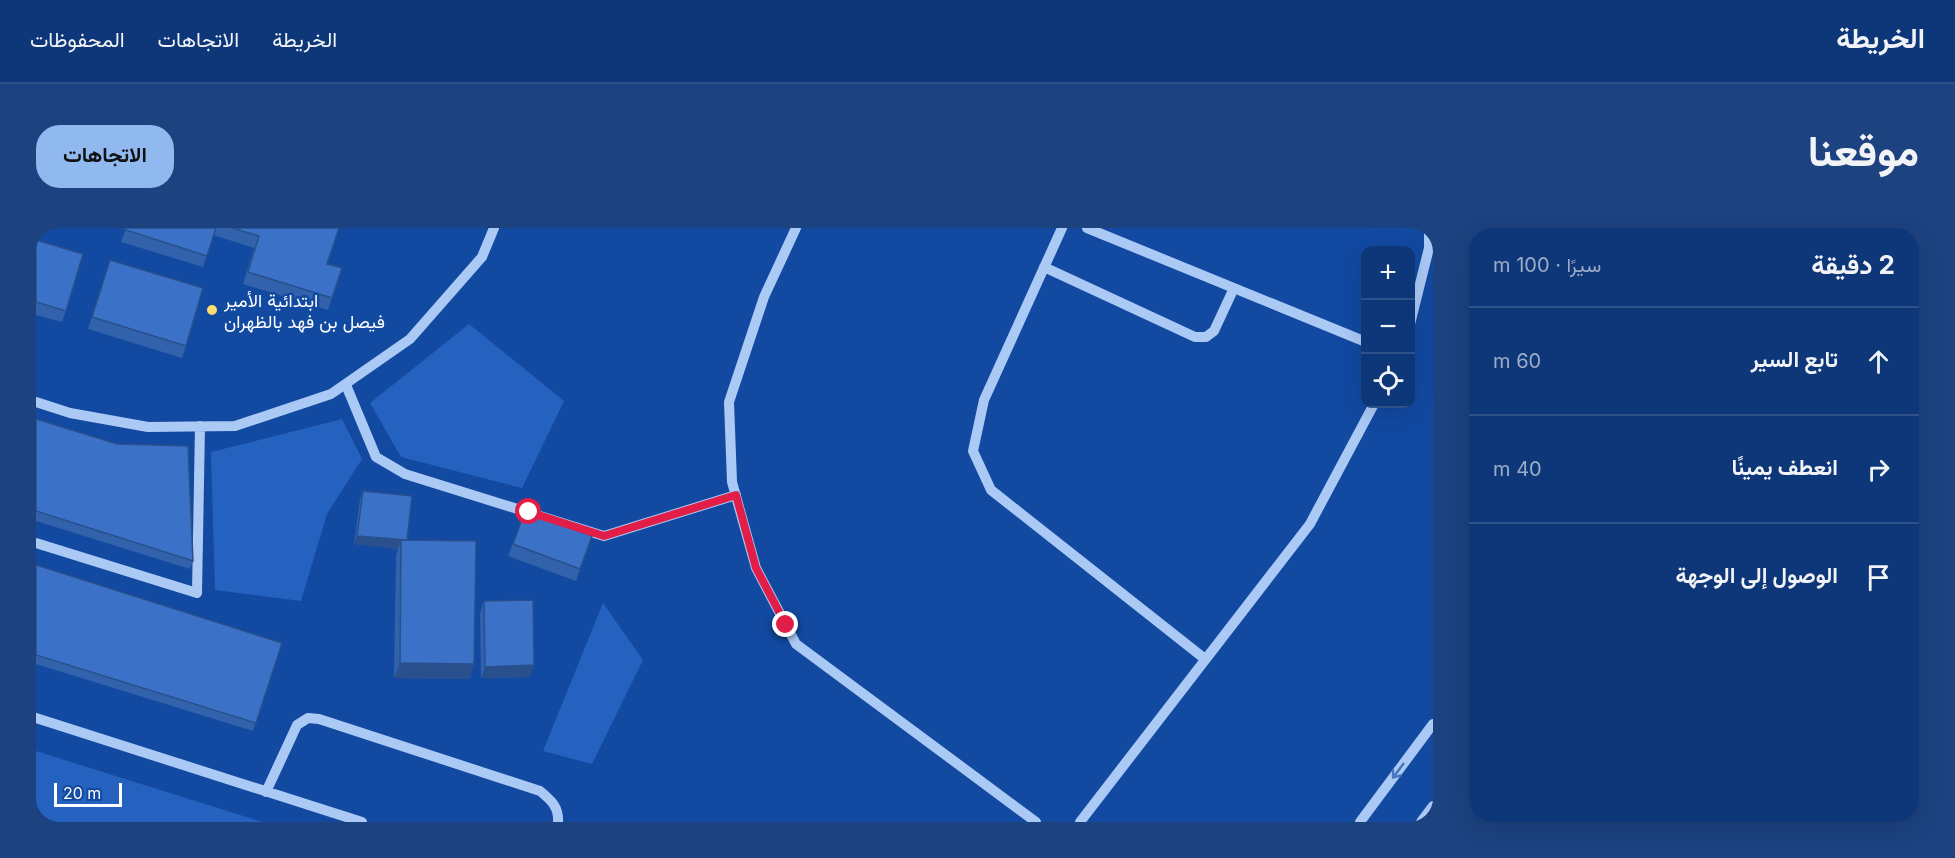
<!DOCTYPE html>
<html lang="ar">
<meta charset="utf-8">
<style>
:root{--surface:#0e3779;--page:#1c4280;--text:#f1f3f6;--muted:#9bacc6;--line:#2e518a;--accent:#90b9f0}
body{margin:0;font-family:Inter,Vazirmatn,sans-serif;background:var(--page);color:var(--text);direction:rtl}
.controls{position:absolute;right:18px;top:18px;display:grid;overflow:hidden;border-radius:12px;box-shadow:0 6px 24px #0002}
.controls button{width:54px;height:54px;display:grid;place-items:center;padding:0;border:0;border-bottom:2px solid var(--line);background:var(--surface);color:var(--text);font:30px sans-serif}
.scale{position:absolute;left:18px;bottom:15px;width:68px;box-sizing:border-box;padding-left:6px;border:3px solid #fff;border-top:0;font-size:16px;line-height:21px;white-space:nowrap;color:#fff;-webkit-text-stroke:4px #1249a1;paint-order:stroke}
.stop{position:absolute;width:18px;height:18px;margin:-14px;border:4px solid #e11d48;border-radius:50%;background:#fff}
.stop.end{background:#e11d48;border-color:#fff;box-shadow:0 2px 6px #0008}
.list{margin:0;padding:0;list-style:none}
h2{display:flex;justify-content:space-between;align-items:center;height:78px;margin:0;padding:0 24px;font-size:26px}
h2 small{font-size:20px;font-weight:400;color:var(--muted)}
.list li{display:grid;grid-template-columns:39px 1fr auto;gap:18px;align-items:center;box-sizing:border-box;height:108px;padding:0 24px;border-top:2px solid var(--line)}
.list b{display:block;font-size:22px;white-space:nowrap}
.list em{font-size:20px;font-style:normal;color:var(--muted)}
.icon{flex:none;width:33px;height:33px;fill:none;stroke:currentColor;stroke-width:2;stroke-linecap:round;stroke-linejoin:round}
.map{position:relative;flex:none;width:1397px;height:594px;overflow:hidden;direction:ltr;border-radius:24px}
header{display:flex;align-items:center;gap:36px;box-sizing:border-box;height:84px;padding:0 30px;background:var(--surface);border-bottom:2px solid var(--line)}
header strong{font-size:28px}
nav{display:flex;gap:33px;margin-inline-start:auto;font-size:21px}
.intro{display:flex;align-items:center;justify-content:space-between;box-sizing:border-box;height:144px;padding:0 36px}
h1{margin:0;font-size:42px}
.button{padding:15px 27px;border-radius:24px;background:var(--accent);color:#111;font-size:21px;font-weight:700}
main{display:flex;gap:36px;padding:0 36px}
aside{flex:1;background:var(--surface);border-radius:24px;box-shadow:0 6px 24px #0002}
.map>svg:first-child{display:block}
.green{fill:#2562bf}
.lines{fill:none;stroke-linecap:round;stroke-linejoin:round}
.minor{stroke:#abc9f5;stroke-width:10}
.wall{fill:#3362ac}
.shaded-wall{fill:#29508c}
.building{fill:#3b72c8;stroke:#29508c;stroke-width:1.5}
.oneway{stroke:#4876be}
.route{stroke:#e11d48;stroke-width:8}
.poi-dot{fill:#ffdd6f;stroke:#1249a1;stroke-width:2}
.labels{text-anchor:middle;dominant-baseline:central;stroke-width:5;stroke-linejoin:round;paint-order:stroke}
.poi-label{font-size:18px;fill:#fff;stroke:#1249a1;text-anchor:start}
</style>
<header>
<strong>الخريطة</strong>
<nav><a>الخريطة</a><a>الاتجاهات</a><a>المحفوظات</a></nav>
</header>
<div class="intro"><h1>موقعنا</h1><a class="button">الاتجاهات</a></div>
<main>
<aside>
<h2>2 دقيقة<small>سيرًا · 100 m</small></h2>
<ul class="list">
<li><svg class="icon" aria-label="ahead" viewBox="0 0 24 24"><path d="M12 20V5M6 11l6-6 6 6"/></svg><div><b>تابع السير</b></div><em>60 m</em></li>
<li><svg class="icon" aria-label="right" viewBox="0 0 24 24"><path d="M7 20v-9h11M14 6l5 5-5 5"/></svg><div><b>انعطف يمينًا</b></div><em>40 m</em></li>
<li><svg class="icon" aria-label="arrive" viewBox="0 0 24 24"><path d="M6 21V4h12l-3 4 3 4H6"/></svg><div><b>الوصول إلى الوجهة</b></div></li>
</ul>
</aside>
<div class="map">
<svg width="1397" height="594" viewBox="0 0 1397 594">
<rect width="100%" height="100%" fill="#1249a1"/>
<!-- green -->
<path class="green" d="M433,96L528,173L486,260L365,229L334,175Z
M306,191L326,231L291,286L265,373L179,362L175,224Z
M567,375L607,432L556,536L507,523Z
M0,523L226,594H0Z"/>
<g class="lines">
<!-- minor -->
<path class="minor" d="M760,0L728,69L693,174L696,254L720,340L760,416L1000,594
M1026,0L948,172L937,223L955,262L1169,431
M1051,0L1330,114
M1008,39L1159,109H1170L1178,103L1198,60
M1374,96L1393,20V0
M310,157L340,229L369,246L568,308L700,267
M0,174L34,185L112,199L199,198L295,166L374,111L446,29L458,0
M0,315L161,365L164,198
M0,490L326,594
M230,564L261,497L272,490L283,491L504,563C515,572 523,579 522,594
M1044,594L1274,296L1338,176
M1324,594L1397,496
M1385,594L1397,578"/>
</g>
<!-- wall -->
<path class="wall" d="M90,0H303L291,36L296,70L292,82L207,56L218,20L177,7L167,39L85,14Z
M0,12L30,83L26,94L0,87Z
M74,32L150,118L146,130L52,101Z
M0,191L157,333L154,341L0,293Z
M327,263L371,312L438,436L433,451L358,450L360,327L362,321L318,316L324,271Z
M489,283L556,308L540,353L472,328Z
M0,337L246,415L217,503L0,436Z
M448,373L494,449L445,450L444,385Z"/>
<!-- shaded-wall -->
<path class="shaded-wall" d="M321,308L365,312L362,321L318,316Z
M364,435L438,436L433,451L358,450Z
M498,437L494,449L445,450L449,439Z"/>
<!-- building -->
<path class="building" d="M90,0H180L171,28L90,2Z
M196,0H303L291,36L306,40L296,70L212,44L223,8Z
M0,12L47,26L30,83L0,74Z
M74,32L167,60L150,118L56,89Z
M0,191L81,216L152,218L157,333L0,283Z
M327,263L376,268L371,312L321,308Z
M489,283L556,308L544,341L477,316Z
M365,312L440,313L438,436L364,435Z
M0,337L246,415L220,495L0,427Z
M497,372L498,437L449,439L448,373Z"/>
<!-- one-way arrows -->
<defs><path id="oneway-shaft" d="M-6 0H5M1.5-3L5.5 0L1.5 3" fill="none" stroke-width="1.6" stroke-linecap="round" stroke-linejoin="round" transform="scale(1.5)"/></defs>
<use class="oneway" href="#oneway-shaft" transform="translate(1362 543) rotate(127)"/>
<g class="lines">
<!-- route -->
<path class="route" d="M493,284L568,308L700,267L720,340L750,397"/>
</g>
<!-- markers -->
<circle class="poi-dot" cx="176" cy="82" r="6"/>
<g class="labels">
<!-- poi labels -->
<g class="poi-label">
<text x="188" y="72">ابتدائية الأمير<tspan x="188" dy="21">فيصل بن فهد بالظهران</tspan></text>
</g>
</g>
</svg>
<div class="controls">
<button>+</button>
<button>−</button>
<button><svg class="icon" aria-label="locate" viewBox="0 0 24 24"><circle cx="12" cy="12" r="6"/><path d="M12 2v4M12 18v4M2 12h4M18 12h4"/></svg></button>
</div>
<div class="scale">20 m</div>
<div class="stop" style="left:493px;top:284px"></div>
<div class="stop end" style="left:750px;top:397px"></div>
</div>
</main>
